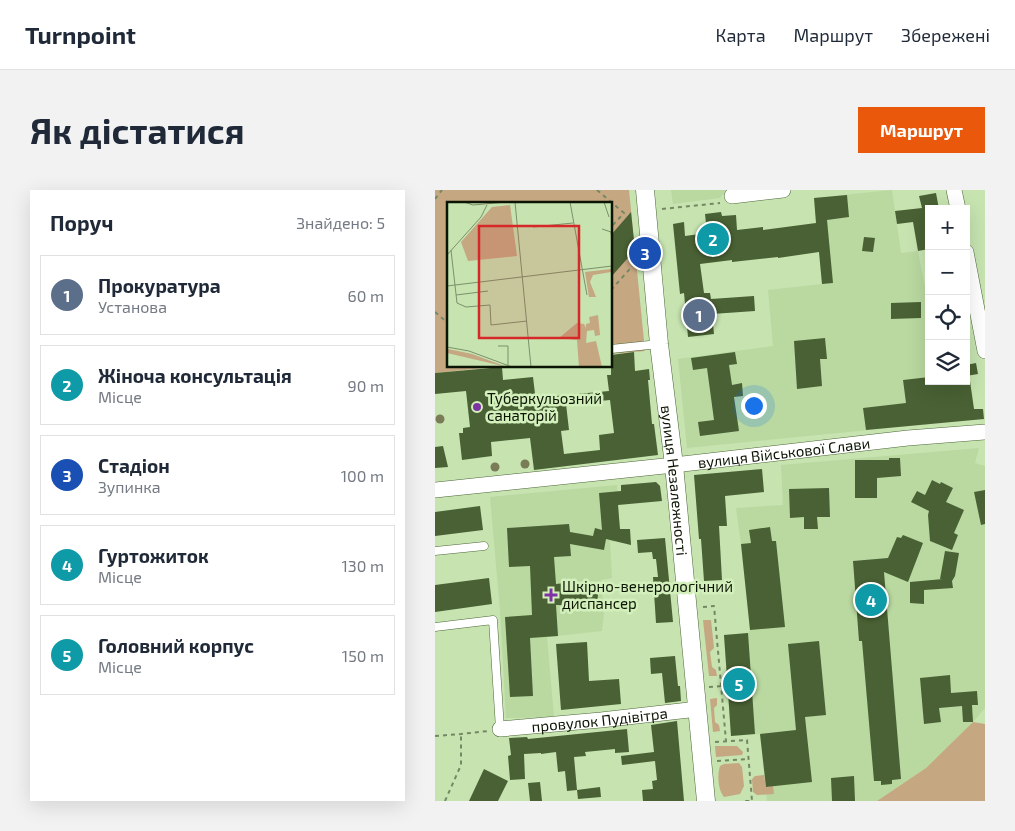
<!DOCTYPE html>
<html lang="uk">
<meta charset="utf-8">
<style>
:root{--surface:#fff;--page:#f2f2f3;--text:#1f2937;--muted:#747a83;--line:#e0e1e3;--accent:#ea580c}
body{margin:0;font-family:"Exo 2",sans-serif;background:var(--page);color:var(--text)}
.controls{position:absolute;right:15px;top:15px;display:grid;overflow:hidden;border-radius:0px;box-shadow:0 5px 20px #0002}
.controls button{width:45px;height:45px;display:grid;place-items:center;padding:0;border:0;border-bottom:1px solid var(--line);background:var(--surface);color:var(--text);font:25px sans-serif}
.you{position:absolute;left:318px;top:215px;width:18px;height:18px;margin:-12px;border:4px solid #fff;border-radius:50%;background:#1a73e8;box-shadow:0 0 0 8px #1a73e833}
.badge{display:grid;place-items:center;width:32px;height:32px;border-radius:50%;background:var(--accent);color:#fff;font-size:16px;font-weight:700}
.pin{position:absolute;translate:-50% -50%;border:2px solid #fff;box-shadow:0 1px 5px #0006}
.list{margin:0;padding:0;list-style:none}
h2{display:flex;justify-content:space-between;align-items:center;height:65px;margin:0;padding:0 20px;font-size:21px}
h2 small{font-size:16px;font-weight:400;color:var(--muted)}
.list li{display:grid;grid-template-columns:32px 1fr auto;gap:15px;align-items:center;box-sizing:border-box;height:80px;margin:0 10px 10px;padding:0 10px;border:1px solid var(--line);border-radius:0px}
.list b{display:block;font-size:19px;white-space:nowrap}
.list p{margin:0;font-size:16px;white-space:nowrap;color:var(--muted)}
.list em{font-size:16px;font-style:normal;color:var(--muted)}
.icon{flex:none;width:28px;height:28px;fill:none;stroke:currentColor;stroke-width:2;stroke-linecap:round;stroke-linejoin:round}
.map{position:relative;flex:none;width:550px;height:611px;overflow:hidden;border-radius:0px}
header{display:flex;align-items:center;gap:30px;box-sizing:border-box;height:70px;padding:0 25px;background:var(--surface);border-bottom:1px solid var(--line)}
header strong{font-size:24px}
nav{display:flex;gap:28px;margin-inline-start:auto;font-size:18px}
.intro{display:flex;align-items:center;justify-content:space-between;box-sizing:border-box;height:120px;padding:0 30px}
h1{margin:0;font-size:35px}
.button{padding:12px 22px;border-radius:0px;background:var(--accent);color:#fff;font-size:18px;font-weight:700}
main{display:flex;gap:30px;padding:0 30px}
aside{flex:1;background:var(--surface);border-radius:0px;box-shadow:0 5px 20px #0002}
.map>svg:first-child{display:block}
.built{fill:#b9d9a0}
.green{fill:#c5a782}
.building{fill:#496134;fill-rule:evenodd}
.lines{fill:none;stroke-linecap:round;stroke-linejoin:round}
.service-casing{stroke:#4e6739;stroke-width:9}
.minor-casing{stroke:#4e6739;stroke-width:16}
.tertiary-casing{stroke:#4e6739;stroke-width:19}
.path{stroke:#748864;stroke-width:2;stroke-dasharray:4 4;stroke-linecap:butt}
.service{stroke:#fff;stroke-width:8}
.minor{stroke:#fff;stroke-width:15}
.tertiary{stroke:#fff;stroke-width:18}
.tree{fill:#797c57}
.poi-dot{fill:#7e33a4;stroke:#d3f0bc;stroke-width:2}
.labels{text-anchor:middle;dominant-baseline:central;stroke-width:5;stroke-linejoin:round;paint-order:stroke}
.poi-label{font-size:15px;fill:#0c1504;stroke:#d3f0bc;text-anchor:start}
.street-label{font-size:15px;fill:#0c1504;stroke:#d3f0bc}
.inset-road{fill:none;stroke:#7c916b;stroke-width:1}
.view{fill:#d62828;fill-opacity:0.15;stroke:#d62828;stroke-width:2.5}
.inset-edge{fill:none;stroke:#0c1504;stroke-width:2.5}
</style>
<header>
<strong>Turnpoint</strong>
<nav><a>Карта</a><a>Маршрут</a><a>Збережені</a></nav>
</header>
<div class="intro"><h1>Як дістатися</h1><a class="button">Маршрут</a></div>
<main>
<aside>
<h2>Поруч<small>Знайдено: 5</small></h2>
<ul class="list">
<li><span class="badge" style="background:#5c6f8a">1</span><div><b>Прокуратура</b><p>Установа</p></div><em>60 m</em></li>
<li><span class="badge" style="background:#0f9aa8">2</span><div><b>Жіноча консультація</b><p>Місце</p></div><em>90 m</em></li>
<li><span class="badge" style="background:#1a4fb4">3</span><div><b>Стадіон</b><p>Зупинка</p></div><em>100 m</em></li>
<li><span class="badge" style="background:#0f9aa8">4</span><div><b>Гуртожиток</b><p>Місце</p></div><em>130 m</em></li>
<li><span class="badge" style="background:#0f9aa8">5</span><div><b>Головний корпус</b><p>Місце</p></div><em>150 m</em></li>
</ul>
</aside>
<div class="map">
<svg width="550" height="611" viewBox="0 0 550 611">
<rect width="100%" height="100%" fill="#c6e3b0"/>
<!-- built -->
<path class="built" d="M236,0H292L285,8L238,14Z
M457,0L466,63L483,61L494,118V187L468,190L474,236L252,258L243,169L338,156L333,100L387,94L379,8Z
M544,258L540,273L550,276V518L538,532L491,578L442,611H332L325,544L296,546L289,445L313,443L315,440L306,354L301,318L348,315L346,275Z
M182,295L184,324H175L182,343L180,352L175,351L177,388L166,390L169,423L167,441L112,447L119,527L71,528L65,420L55,307Z"/>
<!-- green -->
<path class="green" d="M0,0H194L210,161L176,164V14H14V176H69L0,183Z
M268,430H276L279,458L275,462L277,477L281,480L282,486H274Z
M282,508V515L279,518L280,532L284,535L285,541L278,542L275,509Z
M538,532L550,534V611H442L491,578Z
M280,556H302L308,562L307,565L281,567Z
M304,573L307,577L309,596L305,604L289,607C283,600 282,585 285,576L289,574Z
M329,585L331,597L338,596L339,604L322,605L318,602L317,589L320,586Z"/>
<!-- building -->
<path class="building" d="M501,3L504,19H494V59L483,61L478,32L462,34L460,21L487,18L484,6Z
M412,5L414,27L392,30L398,93L387,94L384,62L343,68V67L297,72V70L265,74L269,103H275L276,109L319,106L320,121L277,124L279,144L253,147L249,103L245,104L238,34L249,32L250,46L272,43L270,24L286,22L287,26L301,25L302,40L328,37V40L381,33L379,8Z
M196,22L200,60L176,87V45Z
M429,47L440,48L438,62L427,61Z
M486,112V128L456,129V113Z
M390,148L392,169H385L387,196L362,199L359,151Z
M199,162L200,181L214,179L215,190H213L217,234H219L223,265L99,280L95,248L56,252L57,266L27,270L24,243H28V238L35,237L31,201L0,204V183L67,177L68,190L98,187L101,212L121,209V206L174,201L172,185H176V165ZM175,210L179,243L164,245L165,260L129,264L126,241L134,240L131,214Z
M300,162L302,174L294,175L297,195L307,193L308,206L299,207L304,241L265,246L263,232L279,230L272,178L258,180L256,168Z
M541,173L543,184L531,186V175Z
M494,187V191H535L539,219H548L549,229L431,240L428,218L471,213L468,190Z
M8,256L13,277L0,278V257Z
M454,268H465L466,286L442,288V308H420V270H454Z
M327,279L329,302L290,306L292,336H284L287,390L269,391L266,349H264L259,285Z
M497,290L505,294L506,292L518,298L511,312L529,320L519,343L523,345L517,360L495,351L493,325L494,321L476,312L482,301L490,305Z
M221,292L225,296L227,311L183,315L185,339H195L196,355L171,349L169,360L135,354L136,366L119,367L121,394L130,393V402L163,404L162,416L121,415L123,446L95,448L98,506L75,507L70,427L97,425L95,376L74,377L72,338L134,334L135,342L158,346L160,338L167,340L164,303L186,301V295Z
M394,298L395,327H382L383,339H369V327L355,328L354,299Z
M550,300V334L546,335L539,302Z
M45,316L48,340L0,346V322Z
M335,337L337,351H341L350,437L315,440L306,354L316,353L314,340Z
M468,345L488,353L473,392L449,382L466,589L457,590V594L446,595V591H439L427,451H424L418,371L453,368L462,347L466,348Z
M230,348L238,432L221,433L218,387H223L221,369H218L217,362L203,363L202,350Z
M510,361L524,363L520,386L517,391L518,398L489,400V414L475,413V392L508,389H505Z
M54,388L57,414L0,422V395Z
M313,443L320,544L296,546L289,445Z
M384,451L391,525L370,527L377,592L331,597L325,544L361,540L353,454Z
M152,452L154,491L184,489L186,514L126,520L121,454Z
M240,466L243,496H245L246,511L230,513L227,483L216,484L215,468Z
M515,485L516,503L542,501L543,515H537L538,532H528L527,516L504,518L506,532L489,534L485,488Z
M242,531L249,611H208L207,600L218,599L217,591L222,590L220,571L187,575L186,566L219,562L216,535Z
M192,539L194,562L180,563V559L150,562L151,566L139,567L142,600L132,601L130,581L123,582L121,562L106,564V563L89,564L90,589L75,590L73,566L76,565L74,548L92,547L93,549Z
M49,579L73,591L63,611H34Z
M419,586L420,611H397L396,588Z
M105,592L107,611H95L93,593Z
M165,597L166,607L143,609L142,600Z"/>
<g class="lines">
<defs>
<path id="service" d="M176,159L224,154
M0,361L49,356
M0,437L58,430L65,539"/>
<g id="minor">
<path d="M519,0L523,19"/>
<path d="M297,6L348,0"/>
<path d="M531,62L550,161"/>
<path id="s1" d="M0,300L239,275L473,248L550,242"/>
<path id="s2" d="M65,539L166,530L263,519"/>
</g>
<g id="tertiary">
<path id="s3" d="M210,0L224,154L239,275L271,611"/>
</g>
</defs>
<!-- service casing -->
<use href="#service" class="service-casing"/>
<!-- minor casing -->
<use href="#minor" class="minor-casing"/>
<!-- tertiary casing -->
<use href="#tertiary" class="tertiary-casing"/>
<!-- path -->
<path class="path" d="M162,0L189,23L176,37
M0,9L7,0
M227,19L285,13
M176,100L201,72
M0,122L14,134
M268,417L279,416L291,551
M274,497L287,496
M0,546L26,544L53,541
M280,552L312,550L317,611H310
M282,571L313,569
M10,611L26,575V544"/>
<!-- service -->
<use href="#service" class="service"/>
<!-- minor -->
<use href="#minor" class="minor"/>
<!-- tertiary -->
<use href="#tertiary" class="tertiary"/>
</g>
<!-- trees -->
<g class="tree">
<circle cx="5" cy="229" r="4.5"/>
<circle cx="90" cy="274" r="4.5"/>
<circle cx="60" cy="277" r="4.5"/>
</g>
<!-- markers -->
<g class="poi-dot">
<circle cx="42" cy="217" r="5"/>
<path d="M113.5 397.5h5v5h5v5h-5v5h-5v-5h-5v-5h5z"/>
</g>
<g class="labels">
<!-- poi labels -->
<g class="poi-label">
<text x="52" y="208">Туберкульозний<tspan x="52" dy="17">санаторій</tspan></text>
<text x="127" y="396">Шкірно-венерологічний<tspan x="127" dy="17">диспансер</tspan></text>
</g>
<!-- street labels -->
<g class="street-label">
<text stroke="none"><textPath href="#s1" startOffset="351">вулиця Військової Слави</textPath></text>
<text stroke="none"><textPath href="#s3" startOffset="292">вулиця Незалежності</textPath></text>
<text stroke="none"><textPath href="#s2" startOffset="100">провулок Пудівітра</textPath></text>
</g>
</g>
<!-- overview -->
<g transform="translate(12 12)">
<rect width="165" height="165" fill="#c6e3b0"/>
<path d="M63,3L70,54L21,59L14,40L45,5ZM164,67V70L146,73L143,80L149,95H142L138,70ZM151,113L153,133L148,134L147,128L140,129L139,141L149,139L155,165H132L130,138L112,136L130,121L137,122L139,126V122L143,121L142,115ZM1,147L25,152L60,165L0,151Z" fill="#c5a782"/>
<path class="inset-road" d="M17,0L26,3L60,0M68,0L84,165M123,0L140,93M157,0L162,15M86,25L126,21M155,27L164,30L165,40M4,48L10,101L19,105L43,103L44,123L80,119M0,53L34,15L40,3M0,84L165,64M9,93L41,89M51,144H61V163M0,145L22,149L65,165"/>
<path class="view" d="M32,24H132V136H32Z"/>
<rect width="165" height="165" class="inset-edge"/>
</g>
</svg>
<div class="controls">
<button>+</button>
<button>−</button>
<button><svg class="icon" aria-label="locate" viewBox="0 0 24 24"><circle cx="12" cy="12" r="6"/><path d="M12 2v4M12 18v4M2 12h4M18 12h4"/></svg></button>
<button><svg class="icon" aria-label="layers" viewBox="0 0 24 24"><path d="M12 4l9 5-9 5-9-5zM3 14l9 5 9-5"/></svg></button>
</div>
<div class="you"></div>
<div class="pin badge" style="left:264px;top:125px;background:#5c6f8a">1</div>
<div class="pin badge" style="left:278px;top:49px;background:#0f9aa8">2</div>
<div class="pin badge" style="left:210px;top:63px;background:#1a4fb4">3</div>
<div class="pin badge" style="left:436px;top:410px;background:#0f9aa8">4</div>
<div class="pin badge" style="left:304px;top:494px;background:#0f9aa8">5</div>
</div>
</main>
